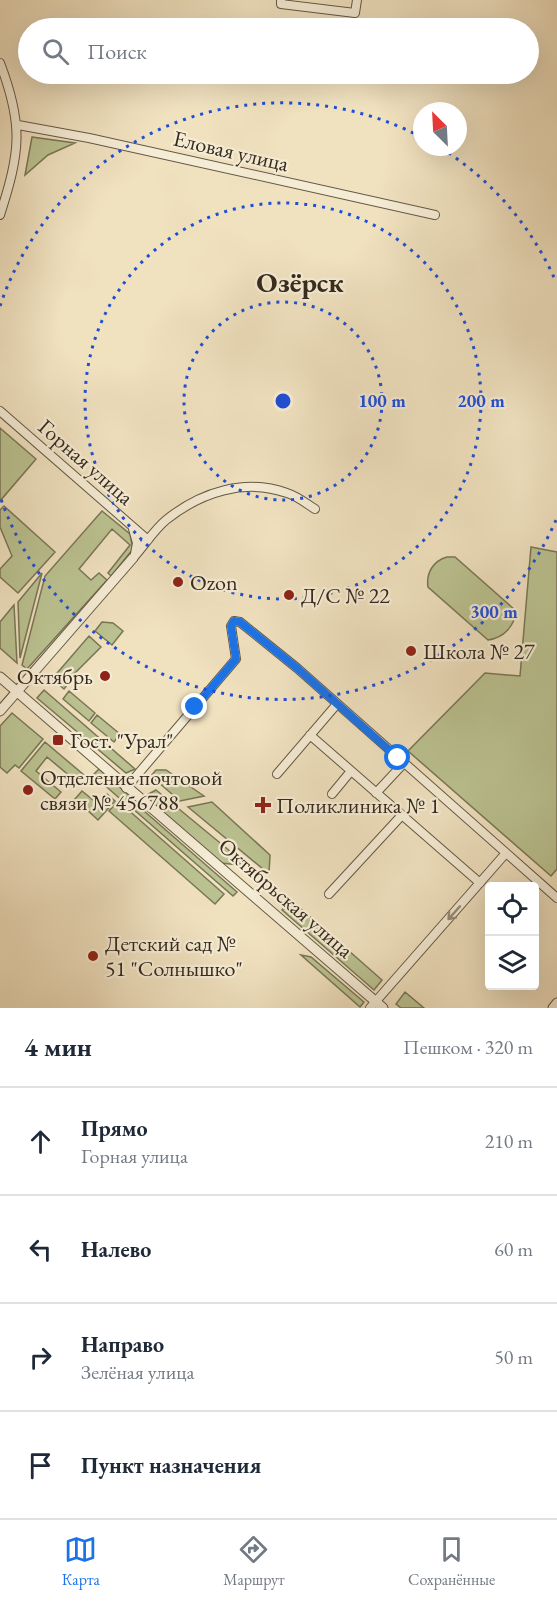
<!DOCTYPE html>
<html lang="ru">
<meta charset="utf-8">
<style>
:root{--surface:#fff;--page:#f2f2f3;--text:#1f2937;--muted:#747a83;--line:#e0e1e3;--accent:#1a73e8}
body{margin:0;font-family:"EB Garamond",serif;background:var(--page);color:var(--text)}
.controls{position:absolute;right:18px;bottom:18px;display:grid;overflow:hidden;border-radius:6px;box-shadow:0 6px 24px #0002}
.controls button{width:54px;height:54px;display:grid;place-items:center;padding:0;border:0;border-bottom:2px solid var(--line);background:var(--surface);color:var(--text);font:30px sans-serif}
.compass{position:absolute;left:413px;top:102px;width:54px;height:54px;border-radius:50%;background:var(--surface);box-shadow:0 6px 24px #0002;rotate:336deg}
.stop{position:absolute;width:18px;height:18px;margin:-14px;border:4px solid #1a73e8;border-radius:50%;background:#fff}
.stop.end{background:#1a73e8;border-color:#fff;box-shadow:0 2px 6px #0008}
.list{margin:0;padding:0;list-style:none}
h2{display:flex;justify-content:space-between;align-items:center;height:78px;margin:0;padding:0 24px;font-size:26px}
h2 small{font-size:20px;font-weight:400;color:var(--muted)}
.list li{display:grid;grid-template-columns:39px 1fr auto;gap:18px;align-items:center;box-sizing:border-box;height:108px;padding:0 24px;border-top:2px solid var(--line)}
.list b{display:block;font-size:22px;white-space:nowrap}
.list p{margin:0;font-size:20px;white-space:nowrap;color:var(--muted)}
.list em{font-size:20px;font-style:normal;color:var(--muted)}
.icon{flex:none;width:33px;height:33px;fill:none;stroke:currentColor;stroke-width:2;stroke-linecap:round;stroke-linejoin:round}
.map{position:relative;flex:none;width:557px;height:1008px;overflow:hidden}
.search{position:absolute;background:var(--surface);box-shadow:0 6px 24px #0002;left:18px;right:18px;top:18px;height:66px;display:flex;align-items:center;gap:15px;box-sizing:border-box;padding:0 21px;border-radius:33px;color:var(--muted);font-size:22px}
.sheet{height:510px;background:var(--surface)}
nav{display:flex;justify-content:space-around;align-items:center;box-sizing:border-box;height:84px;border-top:2px solid var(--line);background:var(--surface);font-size:16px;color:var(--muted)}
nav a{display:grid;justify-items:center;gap:3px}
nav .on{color:var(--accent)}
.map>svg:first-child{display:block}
.green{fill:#bbc291;stroke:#787656;stroke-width:1.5}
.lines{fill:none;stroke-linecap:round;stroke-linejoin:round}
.minor-casing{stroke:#645845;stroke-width:10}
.tertiary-casing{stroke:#645845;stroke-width:11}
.minor{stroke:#f5ecd5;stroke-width:8}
.tertiary{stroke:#f5ecd5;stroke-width:9}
.oneway{stroke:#968b78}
.route{stroke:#1a73e8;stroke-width:8}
.ring{fill:none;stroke:#1d4ed8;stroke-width:3;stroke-dasharray:3 6}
.poi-dot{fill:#8f2418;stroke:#f5ecd5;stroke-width:2}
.labels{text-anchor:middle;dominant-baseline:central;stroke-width:4.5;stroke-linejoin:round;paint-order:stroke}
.street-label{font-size:22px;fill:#362a1c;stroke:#f5ecd5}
.poi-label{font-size:22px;fill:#362a1c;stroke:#f5ecd5;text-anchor:start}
.district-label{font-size:28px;font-weight:bold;fill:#362a1c;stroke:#f5ecd5}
.centre{fill:#1d4ed8;stroke:#f5ecd5;stroke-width:3}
.ring-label{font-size:18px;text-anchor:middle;font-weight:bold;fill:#1d4ed8;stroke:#f5ecd5;stroke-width:4.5;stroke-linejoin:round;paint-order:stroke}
</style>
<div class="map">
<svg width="557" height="1008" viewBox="0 0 557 1008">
<rect width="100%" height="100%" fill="#f0e1bf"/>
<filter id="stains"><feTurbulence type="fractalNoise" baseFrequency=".00333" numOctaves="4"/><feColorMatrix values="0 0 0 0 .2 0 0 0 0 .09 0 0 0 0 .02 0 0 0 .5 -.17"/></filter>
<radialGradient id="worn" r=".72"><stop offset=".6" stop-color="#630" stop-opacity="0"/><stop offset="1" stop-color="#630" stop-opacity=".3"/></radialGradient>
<!-- green -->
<path class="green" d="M32,137L75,143L48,155L25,175Z
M0,428L36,459L0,501Z
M4,506L55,552L18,593L0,577V569L12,556L0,527V510Z
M102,511L130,534L133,549L111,576L108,573L130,545L112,529L79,569L91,580L99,573L107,580L27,669L22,665L45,576Z
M531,547L557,552V869L551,876L408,751L485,673L520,676Z
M447,557H455L515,610C516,626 503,638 488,640L428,587C426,573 433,561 447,557Z
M42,573L20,658L18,602Z
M14,605L17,663L0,648V622Z
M102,622L113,623L123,631L112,645L95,631Z
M89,636L101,647L70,678L72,679L64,689L52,679Z
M44,690L135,769L126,773L37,698Z
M69,691L95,713L89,721L63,699Z
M12,713L43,739L19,768L15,765L7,773L0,767V726Z
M97,715L120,734L114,742L91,723Z
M45,742L84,775L77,782L47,757L36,771L61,792L55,799L21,771Z
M99,769L131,797L126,804L93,775Z
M156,770H166L204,796L180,801L151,776Z
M156,790L242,861L239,865L221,863L145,796Z
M82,791L98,804L107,794L115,801L98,820L75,799Z
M118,801L224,894L215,904L109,811Z
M212,802L270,855L269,874L188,807Z
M136,804L237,892L233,896L132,808Z
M291,900L382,980L374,990L282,910Z
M301,955L311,957L364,1002L360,1007Z
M405,992L424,1008H401L396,1004Z"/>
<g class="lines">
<defs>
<path id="minor" d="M281,0V4L355,13L357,0
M0,63C24,126 20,152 0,215
M18,125L89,138L435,215
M0,411L148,540
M133,529L137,543L135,554
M133,558C144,546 154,530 166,520C201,492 245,478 287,493C297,496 307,504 315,509
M310,735L480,883
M277,774L337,704
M126,788L236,659L231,626L234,621L240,622L297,668L557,898
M376,793L404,763
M332,794L351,771
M329,894L402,815
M370,1008L506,853"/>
<path id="tertiary" d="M0,677L383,1008
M0,711L133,558
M553,1008L557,1003"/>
</defs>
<!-- minor casing -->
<use href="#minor" class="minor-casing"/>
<!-- tertiary casing -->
<use href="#tertiary" class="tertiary-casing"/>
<!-- minor -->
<use href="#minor" class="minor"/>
<!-- tertiary -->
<use href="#tertiary" class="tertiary"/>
</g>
<!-- one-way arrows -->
<defs><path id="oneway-shaft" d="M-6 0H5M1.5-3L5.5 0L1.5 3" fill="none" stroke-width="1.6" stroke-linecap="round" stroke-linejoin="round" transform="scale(1.5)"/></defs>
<use class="oneway" href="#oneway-shaft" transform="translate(454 913) rotate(132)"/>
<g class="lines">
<!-- route -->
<path class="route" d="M195,707L236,659L231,626L234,621L240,622L297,668L398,758"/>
</g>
<!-- distance rings -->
<g class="ring">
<circle cx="283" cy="401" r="99"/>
<circle cx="283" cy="401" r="198"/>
<path d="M556 520A298 298 0 0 1 0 496M0 306A298 298 0 0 1 421 137M441 148A298 298 0 0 1 556 282"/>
</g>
<!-- markers -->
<g class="poi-dot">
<circle cx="178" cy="582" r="6"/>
<circle cx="289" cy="595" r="6"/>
<circle cx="411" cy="651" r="6"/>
<circle cx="105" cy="676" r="6"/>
<rect x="52" y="734" width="12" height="12" rx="3"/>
<circle cx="28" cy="790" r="6"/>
<path d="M260 796h6v6h6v6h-6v6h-6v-6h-6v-6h6z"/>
<circle cx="93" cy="956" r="6"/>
</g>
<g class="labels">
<!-- street labels -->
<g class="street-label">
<text transform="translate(231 151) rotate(13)">Еловая улица</text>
<text transform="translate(86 462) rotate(41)">Горная улица</text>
<text transform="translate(286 898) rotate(41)">Октябрьская улица</text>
</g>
<!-- poi labels -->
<g class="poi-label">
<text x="190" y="582">Ozon</text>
<text x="301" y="595">Д/С № 22</text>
<text x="423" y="651">Школа № 27</text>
<text x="93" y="676" text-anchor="end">Октябрь</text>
<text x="70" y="740">Гост. "Урал"</text>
<text x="40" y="777">Отделение почтовой<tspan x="40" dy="25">связи № 456788</tspan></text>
<text x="276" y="805">Поликлиника № 1</text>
<text x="105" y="943">Детский сад №<tspan x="105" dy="25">51 "Солнышко"</tspan></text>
</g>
<!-- district labels -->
<g class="district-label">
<text x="300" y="282">Озёрск</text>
</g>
</g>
<circle cx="283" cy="401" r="9" class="centre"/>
<g class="ring-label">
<text x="382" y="407">100 m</text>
<text x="481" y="407">200 m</text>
<text x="494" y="618">300 m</text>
</g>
<rect width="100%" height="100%" filter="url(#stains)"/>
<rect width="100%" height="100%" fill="url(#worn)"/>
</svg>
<div class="controls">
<button><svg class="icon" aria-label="locate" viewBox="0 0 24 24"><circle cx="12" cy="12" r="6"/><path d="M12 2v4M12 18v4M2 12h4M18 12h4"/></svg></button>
<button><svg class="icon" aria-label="layers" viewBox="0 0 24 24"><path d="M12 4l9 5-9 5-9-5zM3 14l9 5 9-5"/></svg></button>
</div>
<svg class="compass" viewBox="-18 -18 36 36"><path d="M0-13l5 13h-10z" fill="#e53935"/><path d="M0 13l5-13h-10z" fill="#747a83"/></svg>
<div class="stop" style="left:398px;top:758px"></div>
<div class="stop end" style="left:195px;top:707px"></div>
<div class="search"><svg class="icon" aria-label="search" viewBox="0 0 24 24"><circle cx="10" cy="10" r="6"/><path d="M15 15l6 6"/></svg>Поиск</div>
</div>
<section class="sheet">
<h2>4 мин<small>Пешком · 320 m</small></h2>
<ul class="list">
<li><svg class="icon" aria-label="ahead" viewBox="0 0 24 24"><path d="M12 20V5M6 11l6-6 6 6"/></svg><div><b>Прямо</b><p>Горная улица</p></div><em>210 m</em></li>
<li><svg class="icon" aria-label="left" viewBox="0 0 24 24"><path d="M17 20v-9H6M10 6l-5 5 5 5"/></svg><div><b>Налево</b></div><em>60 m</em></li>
<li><svg class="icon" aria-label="right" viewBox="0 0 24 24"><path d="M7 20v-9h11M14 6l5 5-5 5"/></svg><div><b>Направо</b><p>Зелёная улица</p></div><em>50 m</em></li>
<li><svg class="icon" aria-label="arrive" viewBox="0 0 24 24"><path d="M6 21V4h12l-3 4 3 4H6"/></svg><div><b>Пункт назначения</b></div></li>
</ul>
</section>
<nav>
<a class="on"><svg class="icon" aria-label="map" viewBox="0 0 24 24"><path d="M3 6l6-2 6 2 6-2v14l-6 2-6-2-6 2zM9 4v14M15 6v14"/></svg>Карта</a>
<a><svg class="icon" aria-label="directions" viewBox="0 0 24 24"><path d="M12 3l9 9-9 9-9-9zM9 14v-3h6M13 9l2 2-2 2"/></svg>Маршрут</a>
<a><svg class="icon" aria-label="saved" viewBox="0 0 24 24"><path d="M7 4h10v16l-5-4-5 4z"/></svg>Сохранённые</a>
</nav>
